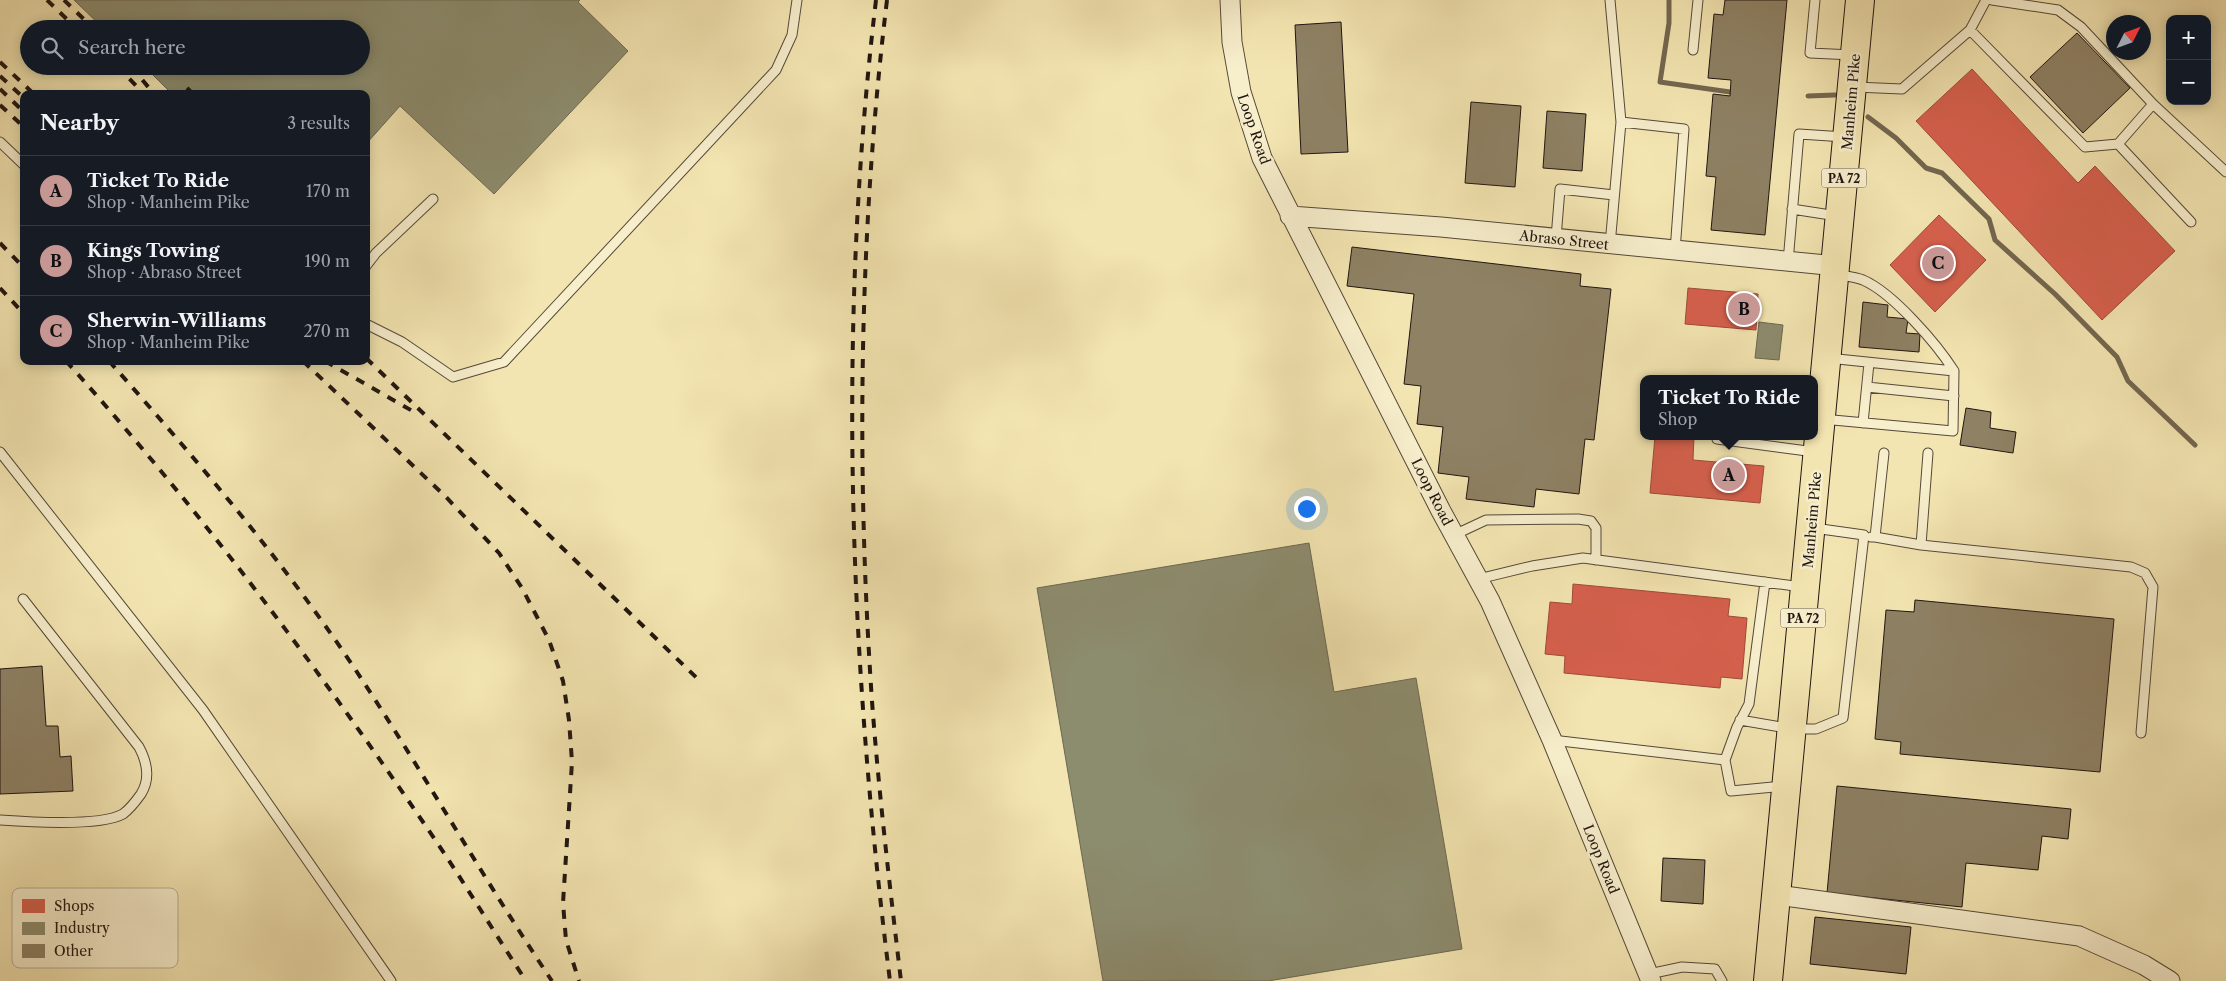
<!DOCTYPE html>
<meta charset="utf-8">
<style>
:root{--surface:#171b24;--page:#20242c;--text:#f1f3f6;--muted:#9ea1a6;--line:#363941;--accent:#c59692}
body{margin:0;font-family:"Libre Caslon Text",serif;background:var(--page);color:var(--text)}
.controls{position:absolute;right:15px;top:15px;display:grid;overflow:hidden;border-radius:10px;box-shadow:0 2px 12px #0003}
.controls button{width:45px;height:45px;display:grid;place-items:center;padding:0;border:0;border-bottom:1px solid var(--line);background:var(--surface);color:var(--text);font:25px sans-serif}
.compass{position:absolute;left:2106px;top:15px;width:45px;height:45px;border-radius:50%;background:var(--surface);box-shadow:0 2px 12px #0003;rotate:48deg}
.you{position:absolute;left:1306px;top:508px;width:18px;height:18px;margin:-12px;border:4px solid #fff;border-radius:50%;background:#1a73e8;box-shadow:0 0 0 8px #1a73e833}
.badge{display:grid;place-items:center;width:32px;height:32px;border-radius:50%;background:var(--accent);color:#111;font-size:16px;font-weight:700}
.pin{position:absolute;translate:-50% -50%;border:2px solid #fff;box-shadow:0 1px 5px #0006}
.popup{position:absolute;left:1640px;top:375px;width:178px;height:65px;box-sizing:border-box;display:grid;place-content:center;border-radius:10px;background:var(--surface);filter:drop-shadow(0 1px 4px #0005);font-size:16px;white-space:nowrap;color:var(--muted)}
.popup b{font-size:19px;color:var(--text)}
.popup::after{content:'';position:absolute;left:50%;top:100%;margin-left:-10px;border:10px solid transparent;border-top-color:var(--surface)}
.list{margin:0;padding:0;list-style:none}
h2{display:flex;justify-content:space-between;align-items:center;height:65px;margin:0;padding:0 20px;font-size:21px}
h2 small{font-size:16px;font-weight:400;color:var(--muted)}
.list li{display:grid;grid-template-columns:32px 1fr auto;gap:15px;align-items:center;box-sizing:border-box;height:70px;padding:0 20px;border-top:1px solid var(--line)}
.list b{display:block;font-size:19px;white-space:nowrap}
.list p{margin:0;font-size:16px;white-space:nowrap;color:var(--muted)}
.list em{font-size:16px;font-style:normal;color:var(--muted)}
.icon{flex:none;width:28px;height:28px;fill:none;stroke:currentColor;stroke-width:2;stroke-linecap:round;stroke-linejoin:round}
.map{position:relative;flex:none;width:2226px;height:981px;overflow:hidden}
.search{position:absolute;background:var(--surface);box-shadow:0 2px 12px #0003;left:20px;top:20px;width:350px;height:55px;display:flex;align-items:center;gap:12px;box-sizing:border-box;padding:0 18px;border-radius:28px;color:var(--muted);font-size:19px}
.panel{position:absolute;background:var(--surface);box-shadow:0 2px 12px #0003;left:20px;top:90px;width:350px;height:275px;border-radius:10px}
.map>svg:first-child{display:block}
.shops{fill:#d6604d;stroke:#9f4a3b}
.industry{fill:#8c8c6e;stroke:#6c6852}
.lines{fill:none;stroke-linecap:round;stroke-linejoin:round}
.stream{stroke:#736750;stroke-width:5}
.building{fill:#8e8164;stroke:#201510}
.service-casing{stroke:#554938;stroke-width:11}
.minor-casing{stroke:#554938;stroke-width:21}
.primary-casing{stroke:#201510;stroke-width:30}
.service{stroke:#f7eecc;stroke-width:9}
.minor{stroke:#f7eecc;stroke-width:19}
.primary{stroke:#f3e5b1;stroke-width:28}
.rail{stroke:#201510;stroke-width:4;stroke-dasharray:9 9;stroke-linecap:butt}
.labels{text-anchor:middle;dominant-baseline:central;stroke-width:5;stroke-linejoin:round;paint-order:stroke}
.shield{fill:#f7eecc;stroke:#605648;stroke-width:1}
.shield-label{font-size:12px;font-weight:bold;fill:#201510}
.street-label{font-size:14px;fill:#201510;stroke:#f7eecc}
.key{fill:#f7eecc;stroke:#b6ad94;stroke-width:1}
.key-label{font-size:14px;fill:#201510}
</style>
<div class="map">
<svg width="2226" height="981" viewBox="0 0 2226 981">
<rect width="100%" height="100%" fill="#f3e5b1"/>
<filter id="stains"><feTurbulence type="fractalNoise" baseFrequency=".004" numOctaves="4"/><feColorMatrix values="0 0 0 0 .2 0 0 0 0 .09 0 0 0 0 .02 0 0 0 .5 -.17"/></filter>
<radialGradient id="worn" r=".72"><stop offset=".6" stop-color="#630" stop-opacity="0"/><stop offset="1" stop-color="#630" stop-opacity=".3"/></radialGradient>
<!-- shops -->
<path class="shops" d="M1972,69L2078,183L2095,166L2175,251L2102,320L1916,121Z
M1939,215L1986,260L1935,312L1890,265Z
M1688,288L1758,294L1756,330L1685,324Z
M1655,436H1694L1693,460L1764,466L1760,503L1650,493Z
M1573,584L1730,599L1728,616L1747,618L1742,679L1721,677L1720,688L1564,673L1565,656L1545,654L1550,602L1572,604Z"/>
<!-- industry -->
<path class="industry" d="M74,0H580L578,2L628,51L494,194L400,106L366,144V94H172L144,66H361V29H104Z
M1759,322L1783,325L1779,360L1755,358Z
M1309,543L1334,692L1416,678L1462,949L1268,981H1103L1037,588Z"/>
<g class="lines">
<!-- stream -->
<path class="stream" d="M1669,0V23L1660,82L1730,92
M1808,96L1835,95
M1868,117L1896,138L1926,168L1942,173L1989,219L1995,240L2055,294L2117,357L2128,381L2195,445"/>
</g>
<!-- building -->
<path class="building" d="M1725,0H1787L1765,235L1711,230L1716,177L1706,176L1713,94L1730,96L1731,80L1708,78L1714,14L1723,15Z
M1341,22L1348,152L1301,154L1295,25Z
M2077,33L2130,88L2083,133L2030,77Z
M1471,102L1521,106L1515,187L1465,183Z
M1547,111L1586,114L1582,171L1543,168Z
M1352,247L1581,274L1580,286L1611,289L1594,440L1585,439L1579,494L1536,489L1534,507L1466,499L1469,477L1438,473L1443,427L1417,424L1421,386L1404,384L1414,294L1347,286Z
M1863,302L1888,305L1887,317L1908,319L1906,333L1920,334L1919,352L1859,347Z
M1966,408L1991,412L1990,428L2016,432L2013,453L1960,445Z
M1915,600L2114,619L2100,772L1900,754L1901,742L1875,739L1886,610L1914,612Z
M42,666L46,726H58L60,757L71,756L73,791L0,794V669Z
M1837,786L2071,809L2068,839L2042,836L2038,870L1966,863L1962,907L1827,893Z
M1663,858L1705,860L1703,904L1661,901Z
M1815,917L1911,927L1906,974L1810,964Z"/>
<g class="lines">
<defs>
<path id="service" d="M1815,0L1810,53L1853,55
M1992,0L2058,10L2081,27L2153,104L2118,144
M1970,30L1986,0
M1693,50L1698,0
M1855,87L1902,89L1970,30L2085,147L2118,144L2191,222
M2153,104L2226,172
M1621,122L1684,129L1675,251
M0,142L24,165
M1792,209L1837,216
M1556,238L1560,189L1614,195
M1610,245L1621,122L1610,0
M1788,262L1799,134L1845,137
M366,266L376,253L433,199
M1836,274C1845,276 1855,277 1863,280C1893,293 1937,344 1954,371
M366,324L402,342L453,377L504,362L776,70L792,35L797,0
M1867,387L1954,396
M1822,419L1953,431L1954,371L1828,358
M1863,423L1869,363
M1717,436V439L1815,452
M0,452L203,710L391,981
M1454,535L1486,520L1578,519L1591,521L1596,528V560
M1871,537H1875L1884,453
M1875,537L1921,545L1928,453
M1921,545L2131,567L2145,573L2153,587L2141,733
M1478,579L1532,566L1583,558L1802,587
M1765,582L1749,704L1737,727L1725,760L1731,791L1784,786
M1740,720L1792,729H1816L1843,718L1864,535L1814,528
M1552,740L1725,760
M0,820C28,822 100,827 123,814C130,809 136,801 141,794C151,778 147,762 139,747L23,599
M1649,974L1682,967L1715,969L1722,981"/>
<path id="minor" d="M1230,0L1232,42L1241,92L1262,158L1441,511L1490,601L1552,740L1651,981
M1290,216L1441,227L1837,266
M1777,895L2079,936L2144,965L2170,981"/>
<path id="primary" d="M1768,981L1860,0"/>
</defs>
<!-- service casing -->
<use href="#service" class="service-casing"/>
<!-- minor casing -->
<use href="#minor" class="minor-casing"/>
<!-- primary casing -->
<use href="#primary" class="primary-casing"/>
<!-- service -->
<use href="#service" class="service"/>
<!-- minor -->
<use href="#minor" class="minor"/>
<!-- primary -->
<use href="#primary" class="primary"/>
<!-- rail -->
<path class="rail" d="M47,0L77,29
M64,0L94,29
M876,0C837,326 849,656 890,981
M887,0C859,230 856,469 872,701C879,795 890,888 901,981
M0,62L34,94
M117,66L144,94
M131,66L154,94
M0,76L24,98
M187,88L193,94
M0,89L24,112
M0,105L24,127
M0,243L24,268
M0,288L24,314
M366,358L701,682
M66,361C202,512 324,676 438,844C468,889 496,935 526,981
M109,361C195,458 281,558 353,666C422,770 483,878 552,981
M303,361L446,497L499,553L522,588L549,640L563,681L569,720L572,762L563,903L566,940L579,981
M325,361L416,413"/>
</g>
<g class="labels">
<!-- shield labels -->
<g class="shield">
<rect x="1821.5" y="168.5" width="45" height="19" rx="4"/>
<rect x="1780.5" y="608.5" width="45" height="19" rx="4"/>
</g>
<g class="shield-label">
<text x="1844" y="178">PA 72</text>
<text x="1803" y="618">PA 72</text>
</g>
<!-- street labels -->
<g class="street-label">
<text transform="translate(1851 102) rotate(-85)">Manheim Pike</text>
<text transform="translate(1254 129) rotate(71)">Loop Road</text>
<text transform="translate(1564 240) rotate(6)">Abraso Street</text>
<text transform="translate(1432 492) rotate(63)">Loop Road</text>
<text transform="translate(1812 520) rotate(-85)">Manheim Pike</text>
<text transform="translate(1601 859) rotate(68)">Loop Road</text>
</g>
</g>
<!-- legend -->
<rect x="12" y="888" width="166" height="80" rx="8" class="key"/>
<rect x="22" y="899" width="23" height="14" fill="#d6604d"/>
<rect x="22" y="922" width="23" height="13" fill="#8c8c6e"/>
<rect x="22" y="944" width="23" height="14" fill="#8e8164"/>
<g class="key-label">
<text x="54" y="911">Shops</text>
<text x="54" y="933">Industry</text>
<text x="54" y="956">Other</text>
</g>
<rect width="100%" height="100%" filter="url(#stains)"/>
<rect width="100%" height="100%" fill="url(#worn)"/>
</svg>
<div class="controls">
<button>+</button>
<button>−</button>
</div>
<svg class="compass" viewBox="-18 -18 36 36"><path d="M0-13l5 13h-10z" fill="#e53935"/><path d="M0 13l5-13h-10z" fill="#9ea1a6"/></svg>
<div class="you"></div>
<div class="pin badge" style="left:1729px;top:475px">A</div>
<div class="popup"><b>Ticket To Ride</b>Shop</div>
<div class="pin badge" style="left:1744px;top:309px">B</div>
<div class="pin badge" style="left:1938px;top:263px">C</div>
<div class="search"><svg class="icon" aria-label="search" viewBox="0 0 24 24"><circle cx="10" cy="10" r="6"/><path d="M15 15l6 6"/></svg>Search here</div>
<section class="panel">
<h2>Nearby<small>3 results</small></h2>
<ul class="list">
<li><span class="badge">A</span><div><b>Ticket To Ride</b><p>Shop · Manheim Pike</p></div><em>170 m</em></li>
<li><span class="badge">B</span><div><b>Kings Towing</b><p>Shop · Abraso Street</p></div><em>190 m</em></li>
<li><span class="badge">C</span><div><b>Sherwin-Williams</b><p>Shop · Manheim Pike</p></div><em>270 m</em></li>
</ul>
</section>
</div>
